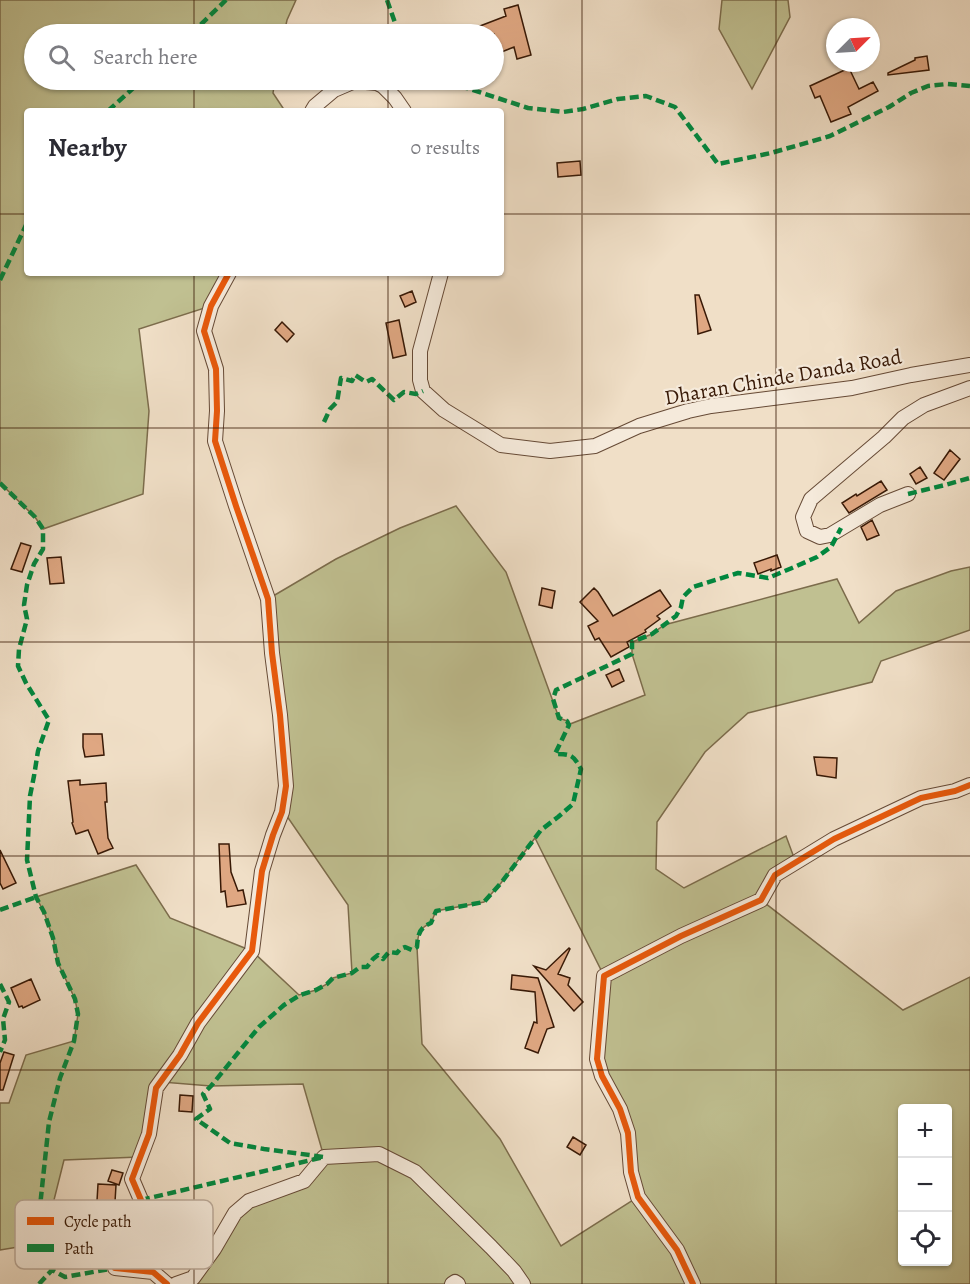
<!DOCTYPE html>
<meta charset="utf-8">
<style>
:root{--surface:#fff;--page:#f2f2f3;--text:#2b2b33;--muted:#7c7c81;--line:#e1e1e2}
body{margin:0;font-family:Alegreya,serif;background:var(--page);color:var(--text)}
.controls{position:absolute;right:18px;bottom:18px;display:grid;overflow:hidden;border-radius:6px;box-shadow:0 2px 4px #0004}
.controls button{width:54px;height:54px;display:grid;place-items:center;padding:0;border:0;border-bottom:2px solid var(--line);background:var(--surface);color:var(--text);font:30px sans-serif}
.compass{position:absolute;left:826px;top:18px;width:54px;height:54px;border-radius:50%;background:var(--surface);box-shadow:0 2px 4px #0004;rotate:66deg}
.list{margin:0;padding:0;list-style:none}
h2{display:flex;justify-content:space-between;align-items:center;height:78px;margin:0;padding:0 24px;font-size:26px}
h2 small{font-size:20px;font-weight:400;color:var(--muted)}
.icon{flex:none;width:33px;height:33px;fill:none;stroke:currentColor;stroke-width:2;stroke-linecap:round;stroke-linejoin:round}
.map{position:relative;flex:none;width:970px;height:1284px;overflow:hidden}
.search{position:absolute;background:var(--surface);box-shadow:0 2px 4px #0004;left:24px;top:24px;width:480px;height:66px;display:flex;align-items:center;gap:15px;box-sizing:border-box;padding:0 21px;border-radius:33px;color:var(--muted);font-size:22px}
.panel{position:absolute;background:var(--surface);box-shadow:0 2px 4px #0004;left:24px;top:108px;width:480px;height:168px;border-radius:6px}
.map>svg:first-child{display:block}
.green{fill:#c0c091;stroke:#7c6c4c;stroke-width:1.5;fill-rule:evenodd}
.building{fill:#dfa782;stroke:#381906;stroke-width:1.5}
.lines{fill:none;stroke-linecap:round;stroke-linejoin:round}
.street-casing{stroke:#664a36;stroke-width:16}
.street{stroke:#f5eadb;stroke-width:14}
.quiet{stroke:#00873e;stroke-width:4.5;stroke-dasharray:9 4.5;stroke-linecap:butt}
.cycleway-casing{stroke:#f5eadb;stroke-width:10}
.cycleway{stroke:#e8590c;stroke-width:6}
.grid{fill:none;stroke:#381906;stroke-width:1.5;stroke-opacity:0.55}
.labels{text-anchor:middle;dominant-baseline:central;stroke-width:4.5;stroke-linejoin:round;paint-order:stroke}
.street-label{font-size:21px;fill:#381906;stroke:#f5eadb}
.key{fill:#f5eadb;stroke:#bcab9b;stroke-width:1.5}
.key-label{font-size:16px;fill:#381906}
</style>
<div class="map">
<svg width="970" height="1284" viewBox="0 0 970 1284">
<rect width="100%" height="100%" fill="#f0dfc7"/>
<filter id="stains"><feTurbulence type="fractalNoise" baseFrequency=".00333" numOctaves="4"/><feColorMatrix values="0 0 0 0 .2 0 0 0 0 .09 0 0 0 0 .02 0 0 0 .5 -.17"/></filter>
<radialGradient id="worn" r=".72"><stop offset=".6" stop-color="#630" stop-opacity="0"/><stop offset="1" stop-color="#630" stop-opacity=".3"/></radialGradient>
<!-- green -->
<path class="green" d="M0,0H296L287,20L284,34H34V80H275L273,93L285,111H27V273H229L211,306L139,329L149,411L143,494L43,529L35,517L0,483Z
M722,0H788L790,17L752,89L719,29Z
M456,506L506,572L559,718L567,721L570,724L645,695L632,654V642L652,634L664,625L837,579L859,623L896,591L951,571L970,567V630L881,661L872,682L748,713L705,752L657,822L656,869L684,888L786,836L796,863L761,900L903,1010L970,977V1284H176L193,1278L235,1213L304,1181L324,1157L303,1084L211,1086L162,1082L139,1157L64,1160L52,1208L39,1213L36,1244L0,1250V1103H9L26,1055L74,1041L78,1014L75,999L58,963L53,938L44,912L36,897L136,865L170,918L252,951L299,995L316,990L327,984L333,978L352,973L348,905L282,809L268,599L336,559L400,528ZM535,838L604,976L602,1076L628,1133L638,1197L561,1246L500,1139L422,1044L417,947C418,934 419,928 431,923L436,911L484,902L501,883ZM902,1108H948V1262H902Z"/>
<!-- building -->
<path class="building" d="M518,5L531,55L517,59L514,47L494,55V34H483L480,26L506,16L504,9Z
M927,56L929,70L888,75V73L915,60V58Z
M849,68L859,89L873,82L878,91L848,107L851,114L831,122L820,96L815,98L810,86Z
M580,161L581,175L558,177L557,163Z
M412,291L416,302L405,307L400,296Z
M695,295H699L711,330L698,334Z
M399,320L406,355L393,358L386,323Z
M282,322L294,334L287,342L275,330Z
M950,450L960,459L944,480L934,473Z
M920,467L927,478L916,484L910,474Z
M881,481L887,490L849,513L842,503L856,494L857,496Z
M872,520L879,535L867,540L861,527Z
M21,543L31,546L22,572L11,569Z
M777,555L781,567L771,571V569L758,574L754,563Z
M61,557L64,583L50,584L47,558Z
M542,588L555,591L552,608L539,605Z
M594,588L598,592L613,616L660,590L671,606L657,616L660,619L645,630L646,632L627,642L629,647L611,657L599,638L595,640L588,626L598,621L580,602Z
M619,669L624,681L612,687L606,675Z
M83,734H102L104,755L85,757L83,747Z
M814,757L837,758L836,778L817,775Z
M80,780V785L106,783L107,802H105L108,838L113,848L98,854L88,830L76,834L72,823L73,822L68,781Z
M219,844H229L231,872L238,891L243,890L246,904L227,907L225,891L221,892Z
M0,850L16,883L3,889L0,883Z
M569,948L570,949L558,974L570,978L568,985L583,1002L574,1011L534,966L546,970Z
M512,975L538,978L554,1027L547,1029L538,1053L525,1048L534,1022L537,1023L535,992L511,989Z
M31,979L40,1000L23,1008L22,1006L19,1007L11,988Z
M4,1052L14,1055L3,1090H0V1063Z
M180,1095L193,1096L192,1112L179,1111Z
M573,1137L586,1145L580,1155L567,1147Z
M112,1170L123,1173L119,1185L108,1181Z
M98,1184L116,1185L115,1202L97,1201Z"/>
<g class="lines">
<defs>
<path id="street" d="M312,111L315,106L334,90L355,81L377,83L383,86L395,98L404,111
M441,273L420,351V380L423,391L444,410L501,445L550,451L595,446L639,426L688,411L711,406L852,388L911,375L970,365
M908,494L880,505L830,535L820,537L807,531L803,517L811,499L884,437L903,418L924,405L970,388
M167,1284L153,1272L115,1268L141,1200L132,1179L149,1134L156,1088L180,1055L198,1023L252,951L262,871L273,835L282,812L286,786L280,715L272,653L268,599L236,506L215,441L217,411L216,369L204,331L211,306L229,273
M176,1284L193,1278L214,1249L235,1213L249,1201L304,1181L324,1157L379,1154L415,1172L491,1247L514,1271L523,1284
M452,1284L455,1282L458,1284
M693,1284L677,1250L638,1197L631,1172L628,1133L620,1109L602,1076L597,1059L604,976L681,936L761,900L775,875L834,839L921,798L955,791L970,785"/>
</defs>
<!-- street casing -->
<use href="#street" class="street-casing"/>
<!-- street -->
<use href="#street" class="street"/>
<!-- quiet -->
<path class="quiet" d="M387,0L399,34
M191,34L226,0
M406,80L418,82L438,83L467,88L528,108L563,112L583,109L618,99L646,96L675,107L718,164L771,153L830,136L889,107L911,93L928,86L947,84L970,86
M383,86L386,80
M108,111L142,80
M0,280L27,223
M324,422L330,409L337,402L341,378L352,381L355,375L366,382L372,379L394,400L404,392L416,394L423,391
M0,483L35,517L43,529V549L34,564L27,585L24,605L27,619L19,649L18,666L26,683L49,720L38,751L34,776L30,796L27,860L36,897L44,912L53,938L58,963L75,999L78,1014L74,1041L60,1078L49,1122L36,1244L44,1262L52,1270L50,1251L52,1246H63L67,1242L72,1231L79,1228L92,1229L103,1233L111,1231L117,1210C125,1206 128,1208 135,1213
M908,494L945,485L970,478
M0,910L36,897
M0,984L9,1002L3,1019L5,1040L0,1052
M141,1200L324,1157L264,1149L230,1143L196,1119L210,1109L203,1094L211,1086L259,1027L284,1005L300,995L316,990L327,984L333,978L352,973L360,967H367L373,959L378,955L383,959L389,952L397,953L400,949L405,947L412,950L417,947C418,934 419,928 431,923L436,911L484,902L501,883L541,830L558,817L573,804L581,769C573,755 572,754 555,754L569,725L567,721L559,718L553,699L556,690L632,654V642L652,634L676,616L681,607L683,597L693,587L738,573L768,578L792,568L817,557L831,547L841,528
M39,1284L52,1270L65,1277L115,1268"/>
<defs>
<path id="cycleway" d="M167,1284L153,1272L115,1268L141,1200L132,1179L149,1134L156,1088L180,1055L198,1023L252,951L262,871L273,835L282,812L286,786L280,715L272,653L268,599L236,506L215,441L217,411L216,369L204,331L211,306L229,273
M693,1284L677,1250L638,1197L631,1172L628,1133L620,1109L602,1076L597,1059L604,976L681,936L761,900L775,875L834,839L921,798L955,791L970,785"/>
</defs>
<!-- cycleway casing -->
<use href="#cycleway" class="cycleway-casing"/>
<!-- cycleway -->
<use href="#cycleway" class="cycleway"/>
</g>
<!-- grid -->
<path class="grid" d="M194,0V34M388,0V34M582,0V1284M776,0V1284M194,80V111M388,80V111M0,214H27M501,214H970M194,273V1284M388,273V1284M0,428H970M0,642H970M0,856H970M0,1070H970"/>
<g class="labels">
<!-- street labels -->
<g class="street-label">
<text transform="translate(783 377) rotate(-10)">Dharan Chinde Danda Road</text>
</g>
</g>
<!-- legend -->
<rect x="15" y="1200" width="198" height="69" rx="9" class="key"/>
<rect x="27" y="1217" width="27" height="8" fill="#e8590c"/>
<rect x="27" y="1244" width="27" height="8" fill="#00873e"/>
<g class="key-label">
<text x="64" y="1227">Cycle path</text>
<text x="64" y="1254">Path</text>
</g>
<rect width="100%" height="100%" filter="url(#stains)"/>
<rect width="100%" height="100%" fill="url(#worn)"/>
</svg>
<div class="controls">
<button>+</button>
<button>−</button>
<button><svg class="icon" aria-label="locate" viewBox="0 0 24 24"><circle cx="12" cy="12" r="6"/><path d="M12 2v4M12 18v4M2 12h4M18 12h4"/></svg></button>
</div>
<svg class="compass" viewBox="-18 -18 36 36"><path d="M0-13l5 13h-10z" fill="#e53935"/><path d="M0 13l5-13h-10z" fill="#7c7c81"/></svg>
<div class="search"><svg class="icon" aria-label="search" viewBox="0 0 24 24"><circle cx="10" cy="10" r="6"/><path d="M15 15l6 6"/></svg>Search here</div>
<section class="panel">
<h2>Nearby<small>0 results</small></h2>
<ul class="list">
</ul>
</section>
</div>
